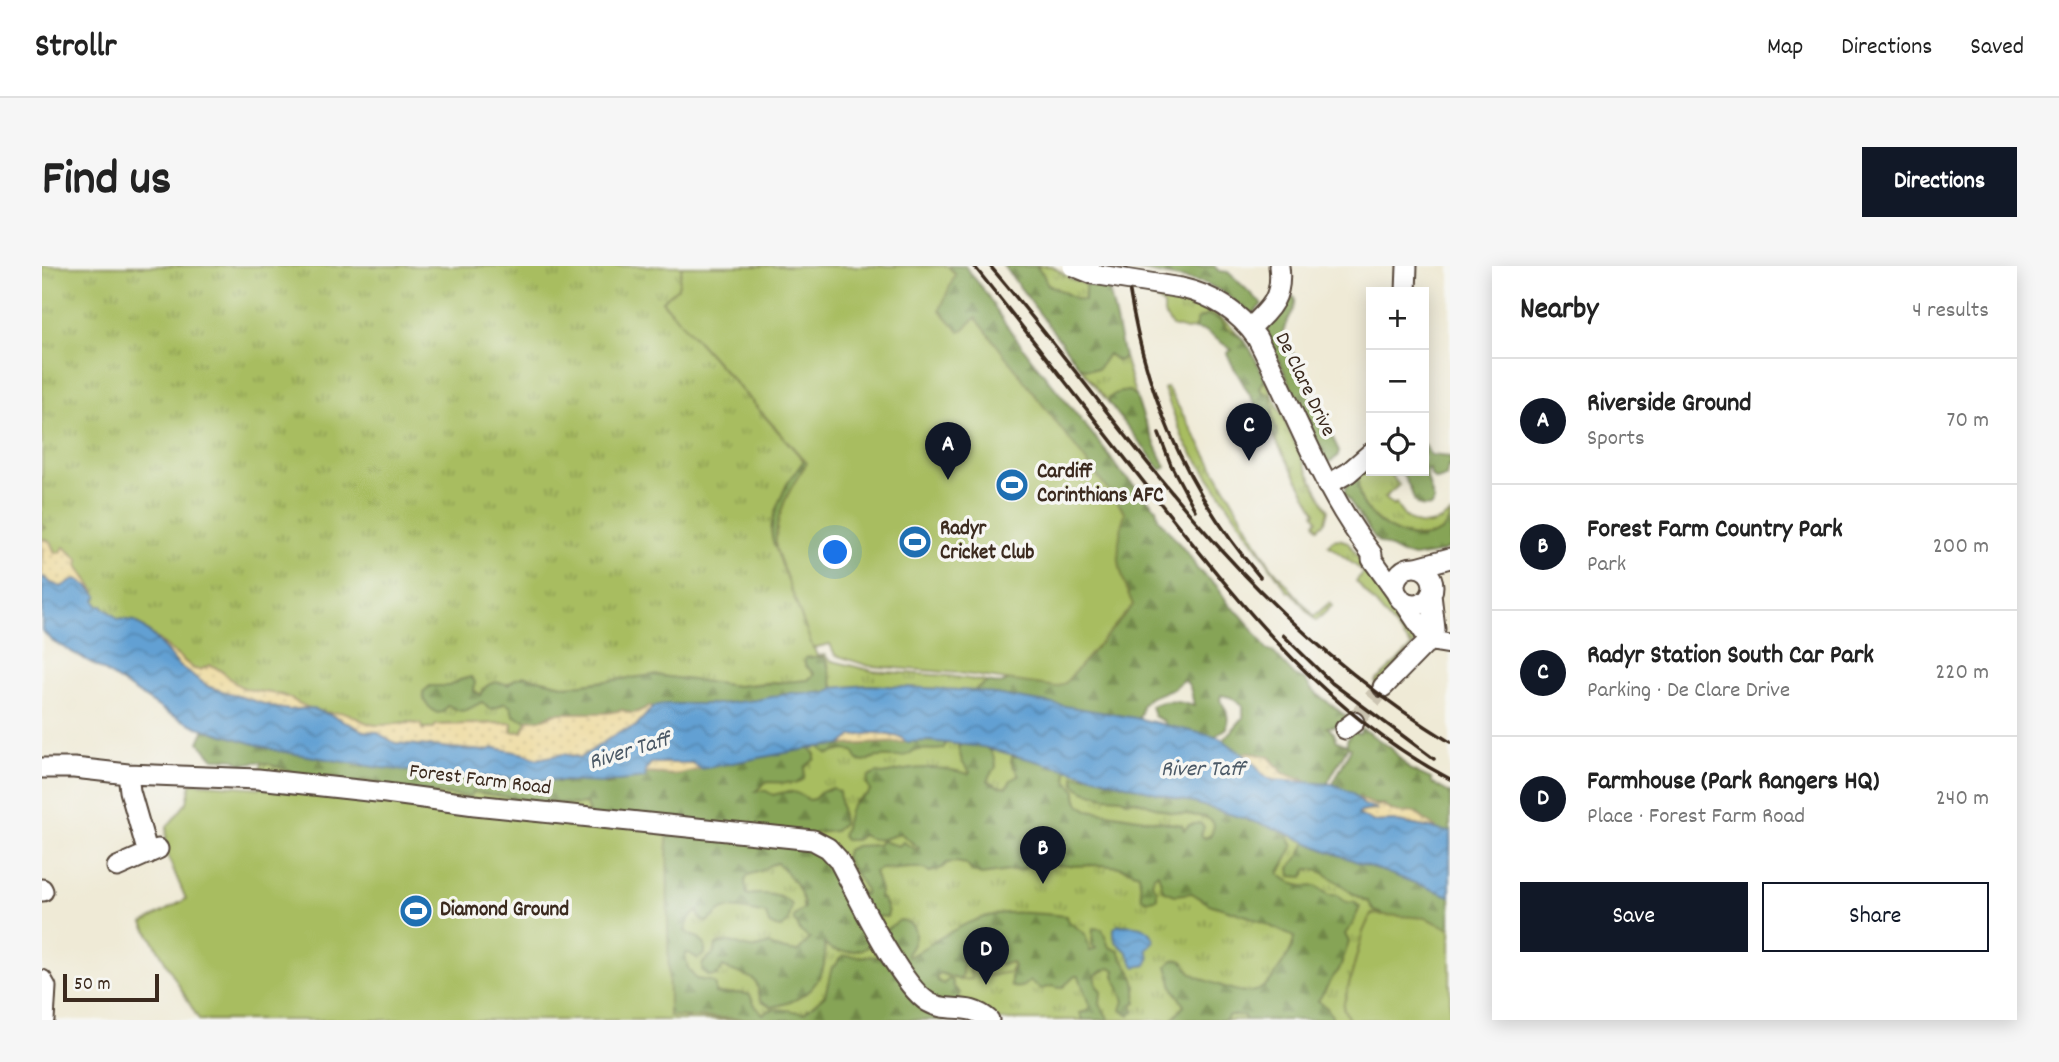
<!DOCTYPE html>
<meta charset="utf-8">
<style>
:root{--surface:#fff;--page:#f6f6f6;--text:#222;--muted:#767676;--line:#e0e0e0;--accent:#111827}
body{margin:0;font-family:Dekko,sans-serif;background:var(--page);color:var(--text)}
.controls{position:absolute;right:21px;top:21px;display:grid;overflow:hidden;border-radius:0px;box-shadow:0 4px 18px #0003}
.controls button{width:63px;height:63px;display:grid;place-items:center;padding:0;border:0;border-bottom:2px solid var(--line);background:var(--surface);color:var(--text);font:35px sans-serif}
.scale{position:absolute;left:21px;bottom:18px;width:96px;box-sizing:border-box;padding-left:7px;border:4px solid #3b2a1e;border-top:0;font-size:19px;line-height:24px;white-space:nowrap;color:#3b2a1e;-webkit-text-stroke:5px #f6f6f2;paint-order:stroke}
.you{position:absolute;left:794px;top:287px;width:24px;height:24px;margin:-18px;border:5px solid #fff;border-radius:50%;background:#1a73e8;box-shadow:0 0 0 10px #1a73e833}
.badge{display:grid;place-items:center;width:46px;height:46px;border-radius:50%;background:var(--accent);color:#fff;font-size:23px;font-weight:700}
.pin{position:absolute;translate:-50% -58px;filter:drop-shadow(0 2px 4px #0008)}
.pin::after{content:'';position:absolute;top:37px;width:24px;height:21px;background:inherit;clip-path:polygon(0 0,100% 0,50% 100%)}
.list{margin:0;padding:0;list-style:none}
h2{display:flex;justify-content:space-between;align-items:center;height:91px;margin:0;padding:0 28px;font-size:30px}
h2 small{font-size:23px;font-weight:400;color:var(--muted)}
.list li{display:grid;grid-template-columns:46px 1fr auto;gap:21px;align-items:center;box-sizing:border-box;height:126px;padding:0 28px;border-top:2px solid var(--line)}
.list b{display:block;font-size:26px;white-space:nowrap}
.list p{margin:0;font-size:23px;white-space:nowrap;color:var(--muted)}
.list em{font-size:23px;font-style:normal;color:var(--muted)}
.actions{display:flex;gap:14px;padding:21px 28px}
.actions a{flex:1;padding:16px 0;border:2px solid var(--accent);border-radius:0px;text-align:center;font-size:24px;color:var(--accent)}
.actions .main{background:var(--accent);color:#fff}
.icon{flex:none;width:38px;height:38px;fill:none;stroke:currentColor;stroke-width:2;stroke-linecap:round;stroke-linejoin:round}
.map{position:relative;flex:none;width:1408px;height:754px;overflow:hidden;border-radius:0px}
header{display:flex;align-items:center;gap:42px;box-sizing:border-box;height:98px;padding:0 35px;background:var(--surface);border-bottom:2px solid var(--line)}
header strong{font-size:33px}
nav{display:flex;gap:38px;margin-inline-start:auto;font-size:24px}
.intro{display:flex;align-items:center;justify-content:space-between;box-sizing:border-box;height:168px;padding:0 42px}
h1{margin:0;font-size:49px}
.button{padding:18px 32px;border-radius:0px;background:var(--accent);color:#fff;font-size:24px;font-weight:700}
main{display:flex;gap:42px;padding:0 42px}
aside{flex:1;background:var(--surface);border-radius:0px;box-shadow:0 4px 18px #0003}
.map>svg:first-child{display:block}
.grass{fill:url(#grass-tufts);stroke:#727440;stroke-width:2}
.forest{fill:url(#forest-firs);stroke:#60673a;stroke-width:2}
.sand{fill:url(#sand-dots);stroke:#94825e;stroke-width:2}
.garden{fill:#a8bd61;stroke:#727440;stroke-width:2}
.water{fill:url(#water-waves);stroke:#4e6578;stroke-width:2}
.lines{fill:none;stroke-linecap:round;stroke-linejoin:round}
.minor-tunnel{stroke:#cbc4b1;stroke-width:19;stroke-dasharray:19 10;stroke-linecap:butt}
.minor-casing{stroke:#56473a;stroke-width:23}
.minor{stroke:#fff;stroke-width:19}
.rail{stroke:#3b2a1e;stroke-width:3.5}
.minor-bridge-casing{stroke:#56473a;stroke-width:23;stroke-linecap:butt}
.minor-bridge{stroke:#fff;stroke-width:19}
.labels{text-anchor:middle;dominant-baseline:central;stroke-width:7;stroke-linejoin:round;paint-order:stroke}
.street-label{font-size:21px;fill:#3b2a1e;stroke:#f6f6f2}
.poi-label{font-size:21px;font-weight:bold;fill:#3b2a1e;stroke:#f6f6f2;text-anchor:start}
.water-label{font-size:23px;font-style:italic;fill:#4b5966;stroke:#f6f6f2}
</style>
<header>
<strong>Strollr</strong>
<nav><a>Map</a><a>Directions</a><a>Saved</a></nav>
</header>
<div class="intro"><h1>Find us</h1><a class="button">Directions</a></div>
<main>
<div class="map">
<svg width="1408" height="754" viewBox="0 0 1408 754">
<defs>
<pattern id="grass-tufts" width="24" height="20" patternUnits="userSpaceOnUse" patternTransform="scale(1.75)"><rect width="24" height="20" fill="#a8bd61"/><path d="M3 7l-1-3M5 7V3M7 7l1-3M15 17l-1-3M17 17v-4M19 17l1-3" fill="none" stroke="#8a9a4f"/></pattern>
<pattern id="forest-firs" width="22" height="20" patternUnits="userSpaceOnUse" patternTransform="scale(1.75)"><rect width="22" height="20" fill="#86a457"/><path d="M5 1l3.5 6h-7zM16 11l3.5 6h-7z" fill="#6f8647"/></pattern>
<pattern id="sand-dots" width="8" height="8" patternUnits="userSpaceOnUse" patternTransform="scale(1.75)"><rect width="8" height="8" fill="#eeda9e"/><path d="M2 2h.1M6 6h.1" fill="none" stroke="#cdbb88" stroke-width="1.8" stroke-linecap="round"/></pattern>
<pattern id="water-waves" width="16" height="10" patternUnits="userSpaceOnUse" patternTransform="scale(1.75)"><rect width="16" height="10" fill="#62a0d3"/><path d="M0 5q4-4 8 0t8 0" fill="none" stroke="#5283ab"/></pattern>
</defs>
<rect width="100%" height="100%" fill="#f6f6f2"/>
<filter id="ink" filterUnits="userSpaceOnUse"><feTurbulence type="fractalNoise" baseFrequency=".0143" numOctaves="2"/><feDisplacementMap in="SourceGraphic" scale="14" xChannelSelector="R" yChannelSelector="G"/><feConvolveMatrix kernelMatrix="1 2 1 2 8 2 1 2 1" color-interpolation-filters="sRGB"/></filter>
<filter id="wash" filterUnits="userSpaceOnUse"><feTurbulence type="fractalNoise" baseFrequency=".00686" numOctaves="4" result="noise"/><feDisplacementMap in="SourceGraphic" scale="28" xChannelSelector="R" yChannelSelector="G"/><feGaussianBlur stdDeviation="1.57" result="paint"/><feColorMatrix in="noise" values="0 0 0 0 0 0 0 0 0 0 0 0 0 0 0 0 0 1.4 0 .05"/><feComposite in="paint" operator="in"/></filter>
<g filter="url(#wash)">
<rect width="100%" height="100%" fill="#efead6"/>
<!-- grass -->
<path class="grass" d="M0,0H640L636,22L620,35L765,198L734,283L775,390L783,389L787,394L831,405L907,410L946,416L934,423L935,425L826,419L792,422L787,408L786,397L766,414L744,417L733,416L695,420L635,413L588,412L525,420L483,410L439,429L418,414L407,420L405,440L429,441L440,435L447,443H452L463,437L469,441L478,453L486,454L480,466H469L470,457L394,459L391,463C380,464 376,457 366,456C354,456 341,462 329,459C323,458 321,454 315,452C296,448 277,447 258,439C252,436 247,431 240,429C225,425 211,428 198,421C187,415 183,404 168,399L158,404L152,403L93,355L76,353L60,340H56L53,334L56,330L36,300L34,291L22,282L18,286L13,287L5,273H0V262H3L0,259Z
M994,0H1010L1029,13L1043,18V34L1035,33L1005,18L1001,8Z
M1106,29C1146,35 1175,39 1201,74L1196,68L1184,63C1182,55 1174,52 1166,49L1157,53L1152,63L1144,64L1130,60L1122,49V40L1115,33Z
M1066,88L1076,95L1082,91L1094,131L1087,125L1067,132V137L1037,100L1044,103Z
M1223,113L1270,214L1286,244L1283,256L1276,262L1273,256L1276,254L1272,247L1274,246L1229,166L1232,169L1235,164L1218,121Z
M1125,121L1228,299L1272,350L1287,337L1290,340L1274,355L1249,325L1246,326L1142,175L1122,123Z
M1329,201V205H1346L1357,219L1342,232L1351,240L1354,238C1367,263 1387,264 1408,248C1408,274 1374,273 1355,267C1346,263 1336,255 1329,248C1319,238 1317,226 1312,213Z
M1297,273L1306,276L1335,318L1345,336L1364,356L1376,375L1337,420L1333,416L1370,381L1314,315L1322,306L1286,279L1291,274Z
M887,475L941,481L1045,507L1235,563L1283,584L1408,663L1329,648L1321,666L1301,741L1307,754H728L218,508L222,481L291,495L603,512V507L659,503L775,481Z"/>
<!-- forest -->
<path class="forest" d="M900,0H923L944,27L962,56L991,95L1061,181L1076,203L1114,242L1116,252L1149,292L1155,303L1174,319L1188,340L1198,348L1209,361L1225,384L1232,387L1253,410L1263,414L1270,424L1309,454L1301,459L1285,461L1292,467L1295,475L1305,479V474L1312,463L1314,467H1318L1319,462L1349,482L1367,503L1389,513L1390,517L1408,527V570C1395,567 1384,553 1372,546C1358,548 1352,548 1341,538C1324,542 1306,525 1291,518L1309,482L1306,480L1285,518L1280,521H1270L1265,516L1241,507L1227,491L1207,486L1193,490L1180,476L1201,452V440L1188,431L1179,429L1178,434C1185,444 1187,450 1185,462L1175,469L1167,482L1120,464L1123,456L1112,450L1109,440C1123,432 1138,436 1152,440C1150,431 1150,417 1141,414L1132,422L1107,432L1100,439L1099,448L1092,459L935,427L934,423L946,416C955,418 961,419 968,413L733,281C723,259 736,239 745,218Z
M962,0H994L1001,8L1005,18L1035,33L1043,34V18L1067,23L1082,91L1076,95L1066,88L1056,103H1044L1037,100Z
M1093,0H1172L1177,5L1186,6L1220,38L1212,47L1207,46L1179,25L1163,17L1094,4Z
M1245,28L1253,32C1255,44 1243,55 1241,67L1297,185L1295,191L1287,196L1283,193L1224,67C1223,55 1235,35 1245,28Z
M1166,49C1174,51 1182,55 1184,63C1206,69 1214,95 1223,113L1218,121L1219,125L1228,129L1230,134L1229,137L1232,142C1227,153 1234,159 1236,170L1235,172L1229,166L1190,98L1185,87L1190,84L1163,65L1152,63L1156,53Z
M1087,125L1094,131L1104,158L1124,201L1119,204L1067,137V132C1074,126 1078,126 1087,125Z
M1382,177L1388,189L1408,191V201L1406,200L1404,211L1395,214C1389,212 1388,209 1388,203L1385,204V212L1392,235L1389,240C1369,243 1374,233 1367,220C1364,214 1361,212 1360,205H1382Z
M1312,213L1316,215C1317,224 1317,233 1323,241C1337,262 1373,281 1398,266C1402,264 1405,258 1408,253V282L1397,287L1372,291L1360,288L1335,275L1302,227L1306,216Z
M773,391H782C788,400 787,412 792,422L783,427H749L742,434L618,444L608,440L591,448L581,444L565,447H513L502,453L486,454L478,453L471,449L469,441L463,437L452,443H447L440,436C427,442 421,450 408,440H405L401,446L395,447C386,441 381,436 381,426L388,420H407L418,414L429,411L433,416L432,425L439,429C443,416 455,414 466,419L473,413L483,410L525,420L612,409L695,420L766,414L772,408L763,399V392Z
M163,463C237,487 311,498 388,506C429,511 470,518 511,510L514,516H536L562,512L564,519L574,515L601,511L603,507L634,509L668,497L750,481L768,483L773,488V493L763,501L762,513L755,517L724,516L714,525H724L731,529C749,524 752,524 767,534L772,533L780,525L791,522L797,526L801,557L793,565L773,567L767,577L822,629L824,624L803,592L805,584L813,580L836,579L839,575L857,580L861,576L875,584L877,582L858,567C844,573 834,577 820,569L814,574H803L800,570C809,547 801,539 826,528L828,524L825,518L826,511L835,507L841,508C872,501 896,499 927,508L928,506L920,496L916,480C935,477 952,476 954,501L947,510L946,515L956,520L965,521L969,514L977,509L969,496L970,491L984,489L1024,494L1025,514L1034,525C1033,535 1038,539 1046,544L1140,559L1142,564L1147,559L1158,557L1162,561L1159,569L1163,572L1169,569L1172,560L1171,556L1164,551L1127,546L1093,534L1084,535L1080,532L1063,531L1042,525L1033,519L1032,510H1046L1051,503L1198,548L1206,555L1232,557L1243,562L1251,581L1237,608C1249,618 1259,622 1274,620L1287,629H1295C1299,634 1306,638 1312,636L1318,641L1310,659L1303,668L1307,676L1297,704L1291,711L1276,735L1285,742L1292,754H1203L1202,750L1187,749L1183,754H1129L1142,740L1131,721L1125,700C1129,695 1132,692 1138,694C1145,696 1144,702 1149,706C1155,712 1166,715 1174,718C1202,728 1217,733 1235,706C1242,695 1251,684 1252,671L1208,651L1167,638L1150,627L1133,629L1121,624L1116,607L1112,610L1110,617L1115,624V632L1105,635L1100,632L1097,608L1078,601L1058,599L1027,600L993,596L981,603L939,609L930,605L924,598L914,596L905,597L900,602L888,606C875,599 868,603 854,603C844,603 841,601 832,606L838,624L837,632L841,633L846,646L845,651L837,650L826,681C813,687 793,689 782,678C788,714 763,735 730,741C727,739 723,737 720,735C715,729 718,719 712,714C709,711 687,704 681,701C677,709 674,711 665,709L660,704L661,697L673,686L674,679C694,671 693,681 709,682C714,683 722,680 727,678L733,682L755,686L768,673L758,665L755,658L752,655V651L762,642C761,621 747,610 735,597L728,599L719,605L706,609L703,615L705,629C721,627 739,627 750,639L746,657L739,662C729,661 726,657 724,648C712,646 695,640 682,643C674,646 672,654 663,656L658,653L656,645L648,651L643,665L650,670L657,672L663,679V688L655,692L647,687L643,688L646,702L654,713L668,715L673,718V727C685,729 697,725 708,729L714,741L721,748C731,739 749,745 762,747L783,729L790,701L794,699L798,692L802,690L844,691L865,709L863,694L858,690L842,665L858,654C879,658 875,675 865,688L867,691C892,676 923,654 951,649C974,644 1000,648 1024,650L1025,654L1043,668L1048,685L1054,682L1050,679L1051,662L1060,663L1067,681L1077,685C1079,692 1082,695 1086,701C1094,712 1095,723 1094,736L1090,738L1093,746L1086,749L1079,744L1082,735L1072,710L1073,704L1067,702L1053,709L1055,720L1059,726L1058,738L1067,754H1041L1038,747L1045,745L1048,742L1037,710H1033L1021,721L1016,722L1011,720L999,723L988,715C983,720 977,724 969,720V708L972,701L970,696C952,701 936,695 919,695L923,697L918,714L898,707L894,711L895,714L901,718L907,713L910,714L912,721L918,727L914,737L937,754H612L544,538C532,540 520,536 508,537L431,526L428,531L348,523L335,516L320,514L314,519C304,517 299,511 289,510L284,517L249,512L247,504C230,501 218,491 201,499L192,493L171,492L157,476Z
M776,466L863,474L901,472L904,478L901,483C892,485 883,482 873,485C869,486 866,489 862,490C848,493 834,487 823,496L816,495L811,485L802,484L786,488L780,484L774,475Z
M1266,572L1408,612V675L1332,645L1326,635C1307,631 1287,602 1266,603L1261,611L1249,610L1248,601L1258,589Z"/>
<!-- sand -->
<path class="sand" d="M0,273L8,275L13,287L18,286L22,281L37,294L36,300L56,330L46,320L29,315L19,321L9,317L0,310Z
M112,371L152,403L158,404L168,399C183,404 188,416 200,421C212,427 225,425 238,429C249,431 257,439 268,442L247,444L235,442L167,421L136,399Z
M608,440L611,441L594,461L580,465L568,472L538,492L533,489L495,493L483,488L453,482L442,485L353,477L334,466L322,465L282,447C289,448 297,445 304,447C314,450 323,459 334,459C350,460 363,455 379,458L380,463H391L394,459L470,457L469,466H481L486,454L502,453L513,447H565L581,444C590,451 599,445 608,440Z
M835,467L859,471L864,476L799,479L809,470Z
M1206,486L1227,491L1241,507L1265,516C1252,516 1231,518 1220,508C1213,502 1209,494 1200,488Z
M621,495L650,497L659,503L634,509L603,507L604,503L609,497Z
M1315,531L1334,540L1341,539C1352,548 1358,548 1372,546L1395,563L1351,555L1332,556L1327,553L1316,550L1318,546L1334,544L1322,539Z"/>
<!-- garden -->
<path class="garden" d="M640,0H906L913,8L898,44L918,66L934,52L1083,246C1072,286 1075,302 1091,339L1023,417L1015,421L916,407L827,400L793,389L788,378L771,382L734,283C732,250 747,223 765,197L620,35L636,22Z
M149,517L221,522L625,562L627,750L728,754H157L101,657L144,633L123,584L125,561L145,536Z
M1329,648L1384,652L1408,663V754H1307L1301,741L1321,666Z
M931,687C941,700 955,701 970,696L971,700L968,706L940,711L932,703L928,705L930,713L918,714L921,708L920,702L923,697L918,694L923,689Z"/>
<!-- water -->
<path class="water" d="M0,310L9,317L19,321L29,315L35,313L46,320L56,330L53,334L56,340H60L76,353L93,355L112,371L136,399L167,421L235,442L247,444L268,442L291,450L322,465L334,466L353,477L442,485L453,482L483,488L495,493L522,488L538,492L568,472L580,465L593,461L611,441L626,438H677L714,434L749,427H783L792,422L826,419L899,423L935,425L1094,452L1178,472L1210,495L1220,508L1230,514L1291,518L1310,527L1322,539L1335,543L1318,546L1316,549L1332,556L1351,555L1408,566V630L1283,584L1235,563L1152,537L941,481L887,475L864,476L859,471L835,467L810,470L799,479L775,481L659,503L650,497H609L604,503L603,512L559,517L397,509L332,501L236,485L156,461L126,447L50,397L10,375L0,364Z
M1077,659C1091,659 1109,659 1112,675L1105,684L1108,691L1104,699L1094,701C1088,696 1089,691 1085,686C1076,675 1071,680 1072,662Z"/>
</g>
<g filter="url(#ink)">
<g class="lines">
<!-- minor-tunnel -->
<path class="minor-tunnel" d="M1312,456L1341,421"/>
<defs>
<path id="minor" d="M1139,22C1171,29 1196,45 1215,72C1253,144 1279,223 1330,288V293L1358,332
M1364,26L1365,0
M1208,62C1229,42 1241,31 1237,0
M1285,219L1306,207L1329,187
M1375,301L1408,292
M1353 320a19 19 0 1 1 38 0a19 19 0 1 1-38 0Z
M1389,328L1393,363L1390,375
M1362,336L1382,366L1390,372
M1341,421L1383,378L1390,375L1408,378
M1303,463L1312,456
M0,502H32L86,508L216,513L344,527L433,539L771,574L786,582L796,593C814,626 857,718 886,736C906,748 927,735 947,754
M86,508L88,525L106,588
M75,601L116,583
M0,623L1,625
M0,714L4,721L2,754"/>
</defs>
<!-- minor casing -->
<use href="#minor" class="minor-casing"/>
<!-- minor -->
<use href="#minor" class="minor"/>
<!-- rail -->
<path class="rail" d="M932,0C994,77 1054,156 1115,233C1201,341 1283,447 1408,513
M948,0C1021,85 1085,177 1159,261C1230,343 1315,419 1408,476
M1084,0C1099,119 1140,219 1218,311
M1117,168L1129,199L1153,244
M1241,369L1290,417L1392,493"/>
<defs>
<path id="minor-bridge" d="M1031,0L1051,8L1139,22"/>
</defs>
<!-- minor-bridge casing -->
<use href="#minor-bridge" class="minor-bridge-casing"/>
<!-- minor-bridge -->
<use href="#minor-bridge" class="minor-bridge"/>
</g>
</g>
<!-- icons -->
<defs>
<symbol id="stadium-disc" viewBox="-11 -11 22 22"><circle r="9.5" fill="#1f6fb2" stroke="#f6f6f2"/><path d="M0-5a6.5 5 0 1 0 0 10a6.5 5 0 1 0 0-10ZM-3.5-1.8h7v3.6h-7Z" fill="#fff"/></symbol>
</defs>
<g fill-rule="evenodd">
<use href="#stadium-disc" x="951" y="200" width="38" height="38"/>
<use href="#stadium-disc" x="854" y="257" width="38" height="38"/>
<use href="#stadium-disc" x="355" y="626" width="38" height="38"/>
</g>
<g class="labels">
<!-- street labels -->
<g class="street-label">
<text transform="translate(1262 119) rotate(64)">De Clare Drive</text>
<text transform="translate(438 515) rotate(7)">Forest Farm Road</text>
</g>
<!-- poi labels -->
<g class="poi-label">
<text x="995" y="207">Cardiff<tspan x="995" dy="24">Corinthians AFC</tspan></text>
<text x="898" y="264">Radyr<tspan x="898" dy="24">Cricket Club</tspan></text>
<text x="398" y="645">Diamond Ground</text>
</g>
<!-- water labels -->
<g class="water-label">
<text transform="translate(588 486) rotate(-17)">River Taff</text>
<text x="1161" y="504">River Taff</text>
</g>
</g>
</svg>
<div class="controls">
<button>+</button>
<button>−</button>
<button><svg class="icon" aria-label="locate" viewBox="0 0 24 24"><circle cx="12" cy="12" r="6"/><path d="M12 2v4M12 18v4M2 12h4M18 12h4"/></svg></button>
</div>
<div class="scale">50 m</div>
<div class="you"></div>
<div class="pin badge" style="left:906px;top:214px">A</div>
<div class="pin badge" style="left:1001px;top:618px">B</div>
<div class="pin badge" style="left:1207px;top:195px">C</div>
<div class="pin badge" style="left:944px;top:719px">D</div>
</div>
<aside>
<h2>Nearby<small>4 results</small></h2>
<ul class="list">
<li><span class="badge">A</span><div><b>Riverside Ground</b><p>Sports</p></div><em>70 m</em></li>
<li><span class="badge">B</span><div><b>Forest Farm Country Park</b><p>Park</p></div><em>200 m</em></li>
<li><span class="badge">C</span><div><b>Radyr Station South Car Park</b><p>Parking · De Clare Drive</p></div><em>220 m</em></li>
<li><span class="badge">D</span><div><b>Farmhouse (Park Rangers HQ)</b><p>Place · Forest Farm Road</p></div><em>240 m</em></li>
</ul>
<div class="actions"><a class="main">Save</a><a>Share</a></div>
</aside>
</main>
